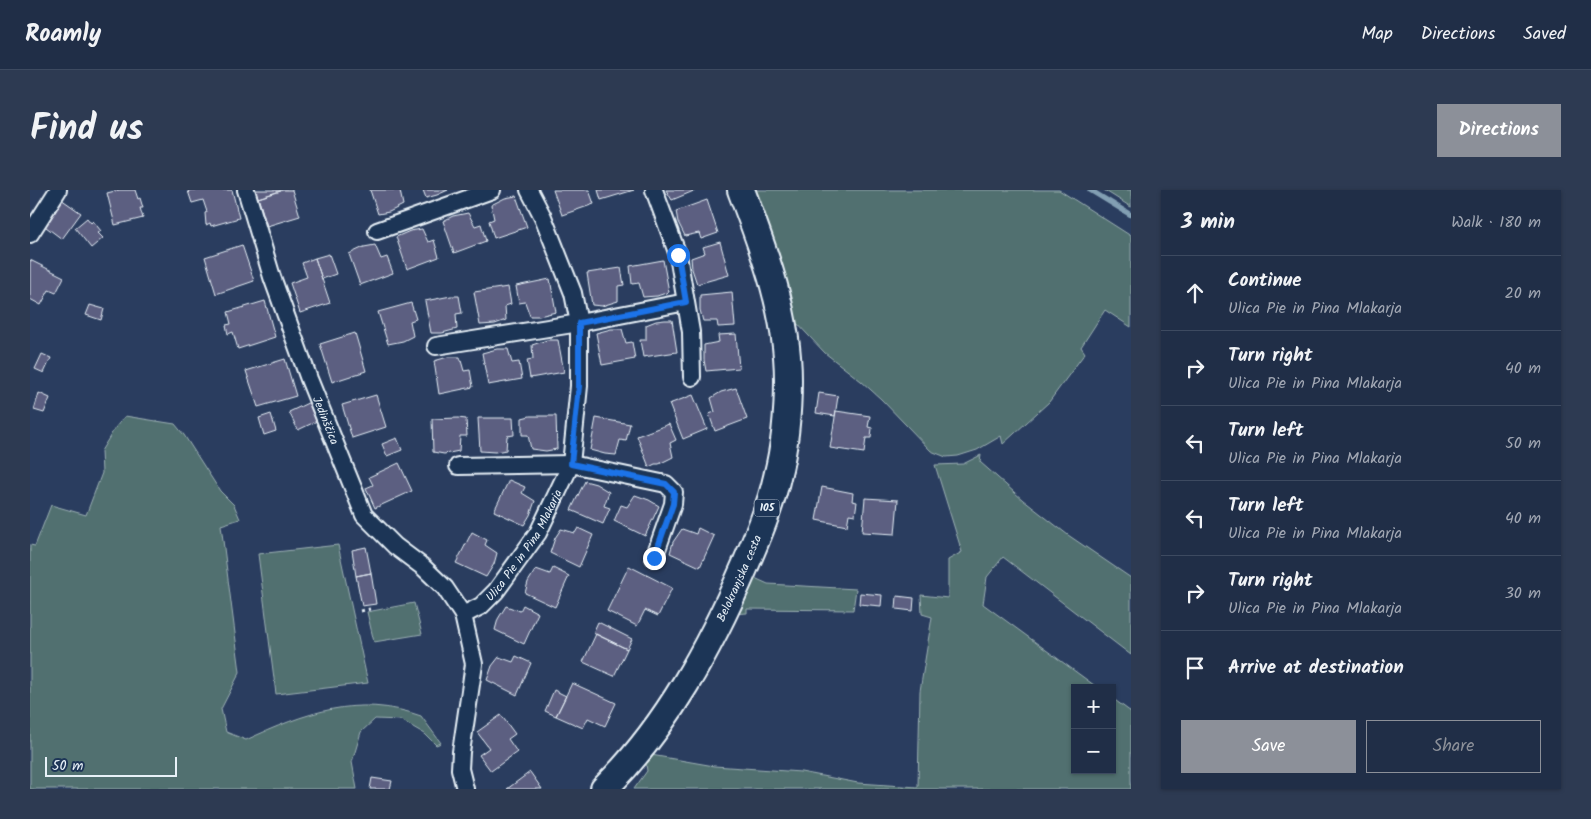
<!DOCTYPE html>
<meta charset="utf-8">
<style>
:root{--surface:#202e47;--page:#2d3a52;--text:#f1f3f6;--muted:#a2a8b4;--line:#3d4a60;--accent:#8c9099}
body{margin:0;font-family:Kalam,sans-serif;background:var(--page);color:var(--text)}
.controls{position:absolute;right:15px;bottom:15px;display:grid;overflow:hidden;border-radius:0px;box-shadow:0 1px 4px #0004}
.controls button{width:45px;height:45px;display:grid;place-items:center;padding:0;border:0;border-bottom:1px solid var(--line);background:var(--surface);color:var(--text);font:25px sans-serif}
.scale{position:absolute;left:15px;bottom:12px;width:132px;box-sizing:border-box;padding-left:5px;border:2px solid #e8f1f8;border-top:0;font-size:14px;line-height:18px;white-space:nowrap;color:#e8f1f8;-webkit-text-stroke:4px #1d3557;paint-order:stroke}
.stop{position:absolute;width:15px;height:15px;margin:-11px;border:4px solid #1a73e8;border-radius:50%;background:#fff}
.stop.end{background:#1a73e8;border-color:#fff;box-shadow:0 1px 5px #0008}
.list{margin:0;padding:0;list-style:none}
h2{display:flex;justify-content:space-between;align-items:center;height:65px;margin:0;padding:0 20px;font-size:21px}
h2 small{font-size:16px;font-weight:400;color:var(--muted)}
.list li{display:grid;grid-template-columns:32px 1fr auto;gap:15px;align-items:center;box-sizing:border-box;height:75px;padding:0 20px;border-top:1px solid var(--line)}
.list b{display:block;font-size:19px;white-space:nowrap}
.list p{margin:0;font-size:16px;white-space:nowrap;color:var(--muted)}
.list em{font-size:16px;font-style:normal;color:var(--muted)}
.actions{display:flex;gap:10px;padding:15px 20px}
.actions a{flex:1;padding:11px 0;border:1px solid var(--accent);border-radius:0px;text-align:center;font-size:18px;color:var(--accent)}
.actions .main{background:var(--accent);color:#fff}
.icon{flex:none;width:28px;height:28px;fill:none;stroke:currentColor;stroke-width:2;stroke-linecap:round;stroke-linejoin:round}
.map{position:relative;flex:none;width:1101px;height:599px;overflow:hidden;border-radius:0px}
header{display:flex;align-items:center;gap:30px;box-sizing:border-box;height:70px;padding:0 25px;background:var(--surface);border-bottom:1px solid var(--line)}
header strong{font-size:24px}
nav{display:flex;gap:28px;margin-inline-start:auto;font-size:18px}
.intro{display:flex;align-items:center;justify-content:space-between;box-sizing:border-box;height:120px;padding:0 30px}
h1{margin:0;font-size:35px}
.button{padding:12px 22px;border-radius:0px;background:var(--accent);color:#fff;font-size:18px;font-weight:700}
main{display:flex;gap:30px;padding:0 30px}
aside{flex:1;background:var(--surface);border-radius:0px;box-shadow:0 1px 4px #0004}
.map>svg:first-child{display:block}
.green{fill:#51706f;stroke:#9cb0b4}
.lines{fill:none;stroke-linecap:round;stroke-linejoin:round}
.stream{stroke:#829fb3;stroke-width:5}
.building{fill:#5c5e81;stroke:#e8f1f8}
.minor-casing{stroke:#e8f1f8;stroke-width:20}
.primary-casing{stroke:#e8f1f8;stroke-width:30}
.path{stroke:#e8f1f8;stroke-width:3;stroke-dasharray:4 4;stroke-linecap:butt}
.minor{stroke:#1d3557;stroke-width:16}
.primary{stroke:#1d3557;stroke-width:26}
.route{stroke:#1a73e8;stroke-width:6}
.labels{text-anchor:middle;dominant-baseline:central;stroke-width:5;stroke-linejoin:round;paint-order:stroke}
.shield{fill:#1d3557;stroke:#abb9c8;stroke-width:1}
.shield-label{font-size:11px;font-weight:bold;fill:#e8f1f8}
.street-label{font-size:12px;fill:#e8f1f8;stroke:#1d3557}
</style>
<header>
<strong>Roamly</strong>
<nav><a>Map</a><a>Directions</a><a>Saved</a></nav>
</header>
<div class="intro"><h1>Find us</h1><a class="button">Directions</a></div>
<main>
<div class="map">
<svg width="1101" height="599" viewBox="0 0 1101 599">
<rect width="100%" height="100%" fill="#2a3d5f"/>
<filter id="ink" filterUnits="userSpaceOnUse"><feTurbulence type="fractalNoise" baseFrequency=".02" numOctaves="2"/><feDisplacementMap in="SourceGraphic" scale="10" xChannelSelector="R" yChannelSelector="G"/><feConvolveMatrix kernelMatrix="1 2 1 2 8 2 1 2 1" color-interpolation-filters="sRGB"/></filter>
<g filter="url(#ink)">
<!-- green -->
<path class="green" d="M725,0H1029L1101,46V137L1075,120L1051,157L1055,163L1019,212L973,254L971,246L947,260L928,266L916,267L901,261L851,209L831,191L795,163L763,129L761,107L751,70Z
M1074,0H1101V17Z
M95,226L145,234L154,245L190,301L204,315L210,329L191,335L210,482L191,519L196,542L216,550C275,523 327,503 391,526L411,553L406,555L395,544L371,530L345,529L331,542L322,572L327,599H0V355L5,356L21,315L56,325L72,283L71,261L85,238Z
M951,265L950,272L993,310L1038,345L1101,388V465L973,367L957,387L953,414L1068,498H1045V580H1082V508L1101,522V599H604L617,581L616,574L621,565L684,576L771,582L828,593L888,597L890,501L902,427L892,424L891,405L918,408V370L932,362L905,275L933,274Z
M308,355L338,493L246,504L228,364Z
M718,385L738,394L826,399L823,420L717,419V423L700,424Z
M384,413L392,444L344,452L337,422Z"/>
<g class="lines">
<!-- stream -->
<path class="stream" d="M1060,0L1101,25"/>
</g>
<!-- building -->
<path class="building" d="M89,0H105L108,9L110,8L113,18H110L113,28L85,35L77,3Z
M162,0H202L209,28L181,36L180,33L176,35L175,23L177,22L173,10L162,13L158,1Z
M226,0H250L251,1L228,8Z
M262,0L270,26L237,36L228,8L253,0Z
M340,0H373L370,1L373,15L359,22L348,24Z
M393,0H418L407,5L396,8Z
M523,0H559L564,14L532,25Z
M568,0H604L571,10Z
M636,0H666L642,10Z
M486,6L497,37L464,48L459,31L464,29L461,15L475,8Z
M31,9L51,23L32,49L12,34Z
M677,10L688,43L671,49L669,43L655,46L648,32L646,21Z
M438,23L445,36L451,34L456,51L424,63L413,31L423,26Z
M57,28L61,33L63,31L71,41L68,43L73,48L61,58L45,38Z
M392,39L398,52L404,50L409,67L377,79L366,47L380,41Z
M690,52L699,85L667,94L662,79L661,68L675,63L673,57Z
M212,55L224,91L186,104L175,67Z
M345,55L351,69L357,67L363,83L330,95L319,64L334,57Z
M299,64L306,84L292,89L285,68Z
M285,68L300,113L270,123L260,93L277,87L272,73Z
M0,70L34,87L26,103L19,100L11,115L0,109Z
M633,70L639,102L627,106L613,107L609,93L602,94L600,76Z
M591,78L594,95L588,96V111L572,116L562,115L557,83Z
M520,89L526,122L509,126H500L495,112L489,113L486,96Z
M478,97L481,114L475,116L476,130L465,134L450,135L444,102Z
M702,102L705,136L688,137L687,131H673L670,120V105Z
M421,106H429L432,123L426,124L427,139L412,143H401L395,111Z
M235,111L245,147L208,159L203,142L198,144L196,135L201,134L198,122Z
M381,113L386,129L380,131L383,146L373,151L358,154L348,122Z
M60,115L74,119L71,130L56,125Z
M635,130H642L647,162L613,167L610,150H616V135L626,131Z
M581,139H592L596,153L602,152L605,169L572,175L566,143Z
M325,143L336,181L302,192L290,154Z
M706,144L709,178L676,181L674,170V155L689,152L688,145Z
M517,150H528L534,182L500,188L497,170L503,169L502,155Z
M467,159H478L482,173L489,172L492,189L458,195L452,163Z
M12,164L21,168L14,183L5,179Z
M418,167H430L434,181L440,180L443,197L409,204L404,171Z
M255,169L266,206L228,217L216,181Z
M706,198L717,229L685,241L679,224L685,222L681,208L691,202Z
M9,203L20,208L14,223L4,220Z
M789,203L808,206L805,226L786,223Z
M346,205L356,237L322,248L312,215Z
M663,205L677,239L653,249L639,214Z
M282,211L291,229L268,240L259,222Z
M806,221L840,226L838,237L842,238L841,248H836L834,263L800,258Z
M241,224L246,241L234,245L229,228Z
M500,226H526L527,259L516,261L501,259L498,245H492V228Z
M428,228L436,229L437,246H430L429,261L414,264L403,262L402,229Z
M448,228H483L484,245L477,246L476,260L465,262L450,261Z
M566,228L600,234L596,251L590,250L586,265L575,264L560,260Z
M639,234L646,250L640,253L643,267L629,274H625L619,277L607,246Z
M367,248L372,260L357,266L352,254Z
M369,273L382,301L345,318L336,298L343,295L339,287Z
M479,290L495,297L492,303L505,311L500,325L494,335L464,321Z
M555,291L566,294L579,302L574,316L580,318L573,334L541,320Z
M792,297L823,303L822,311L827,312L825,325L819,324L817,336L786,330Z
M605,305L619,310L629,316L615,346L584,331L591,315L597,317Z
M835,308L868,310L865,344L832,342Z
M548,338L563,345L549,377L520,363L525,348L531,339L545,343Z
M668,338L684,346L670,377L640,363L643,352L652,339L666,344Z
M442,342L457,350L455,355L467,363L464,374L456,387L426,373Z
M336,357L341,383L326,386L322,360Z
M599,376L642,398L628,426L615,420L607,436L577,421Z
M523,378L539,386L525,417L495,403L498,392L506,379L520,384Z
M341,383L346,414L332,416L326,386Z
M830,403L852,405L851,416L829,414Z
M867,406L884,408L883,421L866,419Z
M493,415L508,423L494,454L465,440L468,429L476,416L490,421Z
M568,432L602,449L597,459L563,443Z
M566,444L597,459L584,486L553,472Z
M486,466L501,473L487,505L457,490L462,476L469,467L483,472Z
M542,493L586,513L575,536L558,528L553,538L526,526Z
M524,500L536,506L526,526L515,521Z
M471,525L485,544L478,549L487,562L461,581L449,565L459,558L447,542Z
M500,582L512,599H477Z
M342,588L362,591L360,599H340Z"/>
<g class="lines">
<defs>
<g id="minor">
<path id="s1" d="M216,0L242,87L279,189L334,325L365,356L393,377L415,398L433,425L444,474L431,562L430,579L435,599"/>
<path d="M624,0L648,65L661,142L662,187"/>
<path d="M347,41L462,0"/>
<path d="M0,44L28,0"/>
<path d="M406,156L549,133L656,112"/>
<path d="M428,276L541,274L636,294L644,302L643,314L624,368"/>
<path id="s2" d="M433,425L451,416L466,401L508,343L541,274L549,196V133L543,103L513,27L499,0"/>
</g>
<g id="primary">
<path id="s3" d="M574,599C637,537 680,457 715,376C727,348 740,318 747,287C755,256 758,222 758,190C758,123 734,61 711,0"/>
</g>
</defs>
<!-- minor casing -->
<use href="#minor" class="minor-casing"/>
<!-- primary casing -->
<use href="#primary" class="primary-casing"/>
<!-- path -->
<path class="path" d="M330,421L340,419"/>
<!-- minor -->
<use href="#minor" class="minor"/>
<!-- primary -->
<use href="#primary" class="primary"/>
</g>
</g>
<g class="lines" filter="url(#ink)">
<!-- route -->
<path class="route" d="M624,368L643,314L644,302L636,294L541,274L549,196V133L656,112L648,65"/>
</g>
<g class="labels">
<!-- shield labels -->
<rect class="shield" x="724.5" y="309.5" width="25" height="17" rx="4"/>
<g class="shield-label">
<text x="737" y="318">105</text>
</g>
<!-- street labels -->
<g class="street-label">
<text stroke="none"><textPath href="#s1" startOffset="244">Jedinščica</textPath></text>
<text stroke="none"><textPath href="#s2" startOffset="95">Ulica Pie in Pina Mlakarja</textPath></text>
<text stroke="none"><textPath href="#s3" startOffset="252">Belokranjska cesta</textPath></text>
</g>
</g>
</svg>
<div class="controls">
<button>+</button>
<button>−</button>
</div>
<div class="scale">50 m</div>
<div class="stop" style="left:648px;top:65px"></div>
<div class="stop end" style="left:624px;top:368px"></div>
</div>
<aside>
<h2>3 min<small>Walk · 180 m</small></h2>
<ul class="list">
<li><svg class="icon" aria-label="ahead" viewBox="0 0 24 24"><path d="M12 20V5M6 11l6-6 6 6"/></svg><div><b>Continue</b><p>Ulica Pie in Pina Mlakarja</p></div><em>20 m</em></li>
<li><svg class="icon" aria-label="right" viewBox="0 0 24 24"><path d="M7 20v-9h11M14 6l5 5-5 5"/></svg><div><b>Turn right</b><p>Ulica Pie in Pina Mlakarja</p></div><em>40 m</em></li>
<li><svg class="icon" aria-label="left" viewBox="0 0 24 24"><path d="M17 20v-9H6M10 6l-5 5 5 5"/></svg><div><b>Turn left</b><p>Ulica Pie in Pina Mlakarja</p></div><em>50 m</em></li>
<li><svg class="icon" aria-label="left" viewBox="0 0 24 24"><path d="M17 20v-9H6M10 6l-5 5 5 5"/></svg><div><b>Turn left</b><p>Ulica Pie in Pina Mlakarja</p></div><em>40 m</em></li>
<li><svg class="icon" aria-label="right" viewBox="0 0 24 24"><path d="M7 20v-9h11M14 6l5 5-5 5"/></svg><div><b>Turn right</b><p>Ulica Pie in Pina Mlakarja</p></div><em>30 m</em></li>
<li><svg class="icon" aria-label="arrive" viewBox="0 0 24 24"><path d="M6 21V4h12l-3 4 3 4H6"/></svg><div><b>Arrive at destination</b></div></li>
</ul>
<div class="actions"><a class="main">Save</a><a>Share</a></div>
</aside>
</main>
